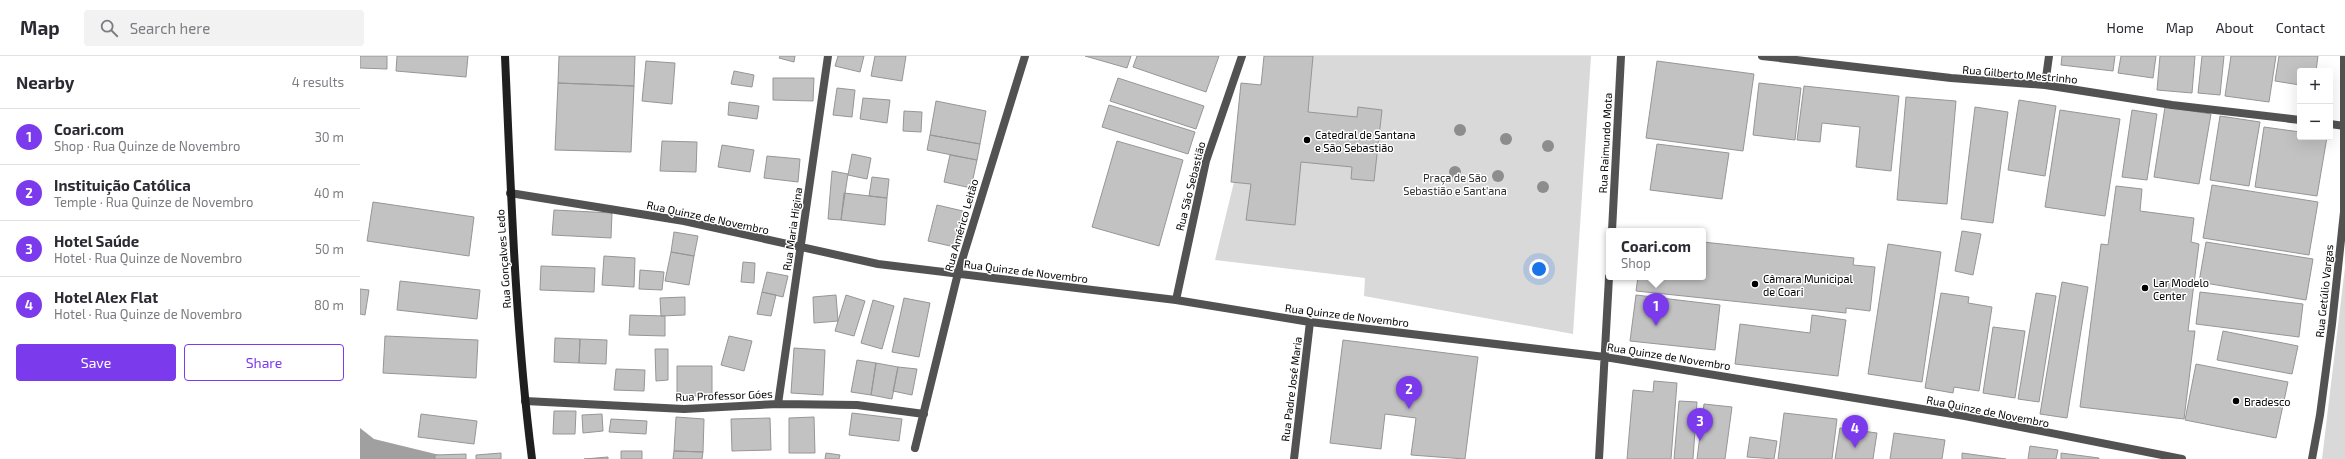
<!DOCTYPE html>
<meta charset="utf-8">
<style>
:root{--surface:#fff;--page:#f2f2f3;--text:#2b2b33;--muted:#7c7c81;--line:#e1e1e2;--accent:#7c3aed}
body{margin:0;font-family:"Exo 2",sans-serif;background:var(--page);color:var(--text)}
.controls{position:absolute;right:12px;top:12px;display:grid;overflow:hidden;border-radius:4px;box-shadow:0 4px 16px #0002}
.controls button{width:36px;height:36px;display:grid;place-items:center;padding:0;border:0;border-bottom:1px solid var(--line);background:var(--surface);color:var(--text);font:20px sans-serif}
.you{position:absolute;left:1179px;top:213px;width:14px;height:14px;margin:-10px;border:3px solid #fff;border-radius:50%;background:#1a73e8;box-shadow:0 0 0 6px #1a73e833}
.badge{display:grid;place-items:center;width:26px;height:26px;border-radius:50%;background:var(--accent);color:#fff;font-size:13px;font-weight:700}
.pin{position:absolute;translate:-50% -33px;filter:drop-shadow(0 1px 2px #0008)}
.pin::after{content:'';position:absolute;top:21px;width:14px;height:12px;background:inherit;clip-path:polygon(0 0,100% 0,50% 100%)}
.popup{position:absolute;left:1246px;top:172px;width:100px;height:52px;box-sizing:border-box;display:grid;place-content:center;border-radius:4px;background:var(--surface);filter:drop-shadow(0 1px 3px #0005);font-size:13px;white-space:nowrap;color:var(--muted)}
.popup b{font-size:15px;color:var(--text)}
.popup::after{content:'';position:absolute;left:50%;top:100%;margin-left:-8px;border:8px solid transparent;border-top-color:var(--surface)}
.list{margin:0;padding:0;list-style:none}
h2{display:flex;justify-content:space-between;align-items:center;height:52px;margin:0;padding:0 16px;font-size:17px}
h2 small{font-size:13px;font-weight:400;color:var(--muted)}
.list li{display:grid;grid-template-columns:26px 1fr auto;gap:12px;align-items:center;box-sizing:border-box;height:56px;padding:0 16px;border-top:1px solid var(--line)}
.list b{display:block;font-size:15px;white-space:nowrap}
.list p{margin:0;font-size:13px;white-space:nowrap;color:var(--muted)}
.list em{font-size:13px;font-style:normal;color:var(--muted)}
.actions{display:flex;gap:8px;padding:12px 16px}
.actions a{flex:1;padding:9px 0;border:1px solid var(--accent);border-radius:4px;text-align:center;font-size:14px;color:var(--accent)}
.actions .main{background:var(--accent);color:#fff}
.icon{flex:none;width:22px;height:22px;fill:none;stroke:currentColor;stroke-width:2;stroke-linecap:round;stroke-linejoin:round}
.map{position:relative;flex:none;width:1985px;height:403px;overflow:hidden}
header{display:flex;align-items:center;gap:24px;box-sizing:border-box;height:56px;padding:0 20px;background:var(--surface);border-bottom:1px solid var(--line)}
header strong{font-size:19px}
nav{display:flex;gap:22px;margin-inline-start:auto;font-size:14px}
.search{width:280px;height:36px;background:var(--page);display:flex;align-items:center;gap:10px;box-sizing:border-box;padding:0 14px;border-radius:4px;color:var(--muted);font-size:15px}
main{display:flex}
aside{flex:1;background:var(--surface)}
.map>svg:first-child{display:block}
.green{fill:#d9d9d9}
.water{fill:#a0a0a0}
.building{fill:#c2c2c2;stroke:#969696}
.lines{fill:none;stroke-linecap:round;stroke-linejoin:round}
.minor{stroke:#525252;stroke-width:8}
.secondary{stroke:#1f1f1f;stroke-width:8}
.tree{fill:#8d8d8d}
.poi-dot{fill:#000;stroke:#fff;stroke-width:1.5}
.labels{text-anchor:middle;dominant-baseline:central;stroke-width:3;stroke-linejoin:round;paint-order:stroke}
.street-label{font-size:11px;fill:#000;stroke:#fff}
.poi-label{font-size:11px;fill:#000;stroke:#fff;text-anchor:start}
.park-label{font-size:11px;fill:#303030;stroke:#fff}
</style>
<header>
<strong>Map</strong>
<div class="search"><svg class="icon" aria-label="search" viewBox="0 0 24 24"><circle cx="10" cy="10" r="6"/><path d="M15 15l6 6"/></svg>Search here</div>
<nav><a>Home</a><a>Map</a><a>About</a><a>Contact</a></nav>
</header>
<main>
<aside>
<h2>Nearby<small>4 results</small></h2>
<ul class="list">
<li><span class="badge">1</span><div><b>Coari.com</b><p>Shop · Rua Quinze de Novembro</p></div><em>30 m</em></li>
<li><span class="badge">2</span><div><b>Instituição Católica</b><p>Temple · Rua Quinze de Novembro</p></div><em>40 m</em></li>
<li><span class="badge">3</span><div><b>Hotel Saúde</b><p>Hotel · Rua Quinze de Novembro</p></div><em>50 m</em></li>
<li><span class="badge">4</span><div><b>Hotel Alex Flat</b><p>Hotel · Rua Quinze de Novembro</p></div><em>80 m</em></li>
</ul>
<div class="actions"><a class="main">Save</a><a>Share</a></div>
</aside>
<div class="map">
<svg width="1985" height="403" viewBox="0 0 1985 403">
<rect width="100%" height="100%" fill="#fff"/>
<!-- green -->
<path class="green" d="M910,0H1231L1213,278L1004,240L1005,222L855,204L892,52Z
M1985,211V403H1962Z"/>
<!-- water -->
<path class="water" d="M0,372L14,383L96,403H0Z"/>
<!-- building -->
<path class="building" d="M0,0H27V13L0,12Z
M37,0H108L106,21L36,15Z
M199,0H275L274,30L198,27Z
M420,0H435L434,6L419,2Z
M478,0H504L500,16L475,10Z
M515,0H546L542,25L511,20Z
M725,0H771L767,12Z
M777,0H859L846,36L773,11Z
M904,0H953L948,56L997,61L998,51L1022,54L1014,125L991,123L992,111L941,106L935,169L886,164L891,128L871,126L881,27L901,29Z
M1702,0H1755L1753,15L1701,9Z
M1761,0H1796L1793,22L1758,17Z
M1800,0H1835L1832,37L1797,34Z
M1842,0H1864L1860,39L1838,37Z
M1871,0H1916L1909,46L1865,40Z
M1919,0H1958L1956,15H1940V29L1915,25Z
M286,5L315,7L312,48L282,45Z
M1297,5L1394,18L1383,95L1286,82Z
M374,15L394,19L392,31L371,28Z
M413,22H454L453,45L413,44Z
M758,22L844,50L836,73L750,45Z
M198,27L274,30L271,96L195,94Z
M1399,27L1441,32L1435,84L1393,79Z
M1444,30L1539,40L1531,115L1496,111L1500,71L1462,67L1460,86L1437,84Z
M477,32L495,34L492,61L473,59Z
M1546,41L1596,45L1587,148L1537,144Z
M503,42L530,44L527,67L500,63Z
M1659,44L1696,50L1685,120L1648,114Z
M576,45L626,55L620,88L570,79Z
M369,46L399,50L397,63L368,59Z
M749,49L835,76L828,98L742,71Z
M1615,51L1648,56L1633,167L1601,163Z
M1805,51L1851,58L1839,128L1794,121Z
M1700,54L1760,63L1745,160L1685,151Z
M1772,54L1797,58L1787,124L1762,121Z
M544,55L562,56L561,76L543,75Z
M1860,60L1900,66L1889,130L1850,124Z
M1904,71L1940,76V81H1967L1957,140L1895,131Z
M570,79L620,88L617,104L567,94Z
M302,85L337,86L336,116L300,115Z
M757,85L823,104L799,190L732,171Z
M1297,88L1369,97L1362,143L1290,134Z
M362,89L394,94L390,116L358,111Z
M492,98L511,102L507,123L488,119Z
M590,99L617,104L611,132L584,126Z
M407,100L440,103L438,126L404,122Z
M472,115L488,118L481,164L468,163Z
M512,121L529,123L527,142L509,140Z
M1852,129L1958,146L1949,199L1843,182Z
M1756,130L1782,133L1780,155L1834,162L1831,186L1839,188L1828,275H1835L1824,363L1720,351L1741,188L1748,189Z
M484,137L527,142L525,169L481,164Z
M13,146L114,161L109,200L7,185Z
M577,149L603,155L595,191L568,185Z
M194,154L252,157L251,182L192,179Z
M1602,175L1621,178L1613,219L1595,215Z
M314,176L338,180L334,200L311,196Z
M1343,186L1494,202L1493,209L1515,211L1510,255L1486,252V257L1276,235L1278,221H1343Z
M1846,186L1953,203L1946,244L1839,226Z
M1528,188L1581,196L1562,326L1508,318Z
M311,196L334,200L329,229L305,225Z
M244,200L275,202L274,231L242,229Z
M383,206L395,207L394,227L381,226Z
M181,210L235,212L234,236L180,234Z
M280,214L304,216L302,234L279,233Z
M407,216L428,220L423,241L402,236Z
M40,225L120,234L117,263L37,254Z
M1702,226L1728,231L1707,362L1680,358Z
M0,233L9,234L5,259L0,258Z
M402,236L416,239L411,260L397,258Z
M1840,236L1943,248L1939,281L1836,268Z
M1581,237L1609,241L1608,247L1632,251L1619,335L1594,331L1593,337L1565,332Z
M1676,237L1696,240L1679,346L1658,343Z
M476,239L478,265L454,267L453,241Z
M486,239L505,245L494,280L475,275Z
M1276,239L1360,249L1355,294L1270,285Z
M325,241V259L301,260L300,242Z
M544,242L570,247L559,301L532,296Z
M513,244L534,250L522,293L501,287Z
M270,259L305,260V280L269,279Z
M1452,259L1486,264L1478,320L1375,308L1380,268L1450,277Z
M1633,271L1665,275L1655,342L1623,337Z
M1863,275L1938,290L1932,318L1857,304Z
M25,280L118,284L116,322L23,317Z
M369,280L392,285L384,315L361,309Z
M195,282L220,283L219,307L194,306Z
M220,283L247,284L246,308L219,307Z
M983,284L1118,301L1105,403L1051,399L1056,362L1025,358L1021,393L970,387Z
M434,292L465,294L463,339L431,337Z
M295,293H308V324L296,325Z
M497,304L516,307L511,339L491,336Z
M516,307L538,311L532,343L511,339Z
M1836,308L1928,326L1916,382L1825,364Z
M317,310H352V340H317Z
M538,311L557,313L552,339L533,335Z
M256,313L285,314L284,335L254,334Z
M1294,325L1317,327L1311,403H1267L1273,334L1293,336Z
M1319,345L1337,346L1333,403H1314Z
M1344,348L1372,351L1365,403H1337Z
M194,355H216L215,378H193Z
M492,357L542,363L539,385L489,379Z
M1424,357L1477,363L1472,403H1418Z
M61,358L117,365L114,388L58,381Z
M242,358L243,375L223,377L222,359Z
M316,361L344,363L343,396L314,395Z
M454,361L455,397H429V362Z
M410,362L411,394L372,395L371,363Z
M251,363L287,365L286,378L249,376Z
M1480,372L1517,377L1513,403H1475Z
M1534,377L1585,384L1582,403H1530Z
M1390,381L1417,385L1414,403L1387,401Z
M1670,390L1698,394L1696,403H1668Z
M261,395H282V403H261Z
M314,395L343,396L342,403H313Z
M141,397V403H116V399Z
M466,397L480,399L479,403H465Z
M1602,397L1646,403H1602Z
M1701,397L1739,402V403H1701Z
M106,398V403H75V399Z
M248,401V403H224Z"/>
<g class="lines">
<!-- minor -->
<path class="minor" d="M1402,0L1591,22L1685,29L1812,49L1940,64
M1685,29L1689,0
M1970,68L1985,70
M150,137L324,165L518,208L816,244L950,266L1245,301L1605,360L1822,403
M1252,175L1261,0
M816,244L846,105L882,0
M165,345L324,353L418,348L497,349L564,358
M418,348L468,0
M555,392L598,217L665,0
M934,403L950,266
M1239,403L1249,221
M1952,403L1960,359L1972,268L1984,156V0"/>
<!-- secondary -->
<path class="secondary" d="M145,0C151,135 155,269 172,403"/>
</g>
<!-- trees -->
<g class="tree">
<circle cx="1100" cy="74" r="6"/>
<circle cx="1146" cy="83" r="6"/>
<circle cx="1188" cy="90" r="6"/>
<circle cx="1095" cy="116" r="6"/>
<circle cx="1138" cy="120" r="6"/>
<circle cx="1183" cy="131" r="6"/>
</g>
<!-- markers -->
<g class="poi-dot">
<circle cx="947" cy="84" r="4"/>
<circle cx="1395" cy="228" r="4"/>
<circle cx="1785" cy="232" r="4"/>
<circle cx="1876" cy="345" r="4"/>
</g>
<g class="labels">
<!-- street labels -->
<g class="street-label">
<text transform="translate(1660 18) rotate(5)">Rua Gilberto Mestrinho</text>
<text transform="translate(1245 87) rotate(-87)">Rua Raimundo Mota</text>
<text transform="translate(830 130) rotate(-76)">Rua São Sebastião</text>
<text transform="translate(348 161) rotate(12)">Rua Quinze de Novembro</text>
<text transform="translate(601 169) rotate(-74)">Rua Américo Leitão</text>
<text transform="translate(432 173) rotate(-82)">Rua Maria Higina</text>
<text transform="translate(143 203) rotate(-94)">Rua Gonçalves Ledo</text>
<text transform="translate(666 215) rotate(7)">Rua Quinze de Novembro</text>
<text transform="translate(1964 235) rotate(-84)">Rua Getúlio Vargas</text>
<text transform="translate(987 259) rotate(7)">Rua Quinze de Novembro</text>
<text transform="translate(1309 300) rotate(9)">Rua Quinze de Novembro</text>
<text transform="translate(931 333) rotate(-83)">Rua Padre José Maria</text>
<text transform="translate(364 339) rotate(-2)">Rua Professor Góes</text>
<text transform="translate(1628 355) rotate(11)">Rua Quinze de Novembro</text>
</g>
<!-- poi labels -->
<g class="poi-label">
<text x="955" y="78">Catedral de Santana<tspan x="955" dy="13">e São Sebastião</tspan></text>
<text x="1403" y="222">Câmara Municipal<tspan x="1403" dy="13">de Coari</tspan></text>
<text x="1793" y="226">Lar Modelo<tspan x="1793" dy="13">Center</tspan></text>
<text x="1884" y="345">Bradesco</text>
</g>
<!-- park labels -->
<g class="park-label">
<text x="1095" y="121">Praça de São<tspan x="1095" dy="13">Sebastião e Sant'ana</tspan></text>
</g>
</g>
</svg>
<div class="controls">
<button>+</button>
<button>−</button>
</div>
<div class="you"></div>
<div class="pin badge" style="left:1296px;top:270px">1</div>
<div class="popup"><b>Coari.com</b>Shop</div>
<div class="pin badge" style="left:1049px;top:353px">2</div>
<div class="pin badge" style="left:1340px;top:385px">3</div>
<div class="pin badge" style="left:1495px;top:392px">4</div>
</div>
</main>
